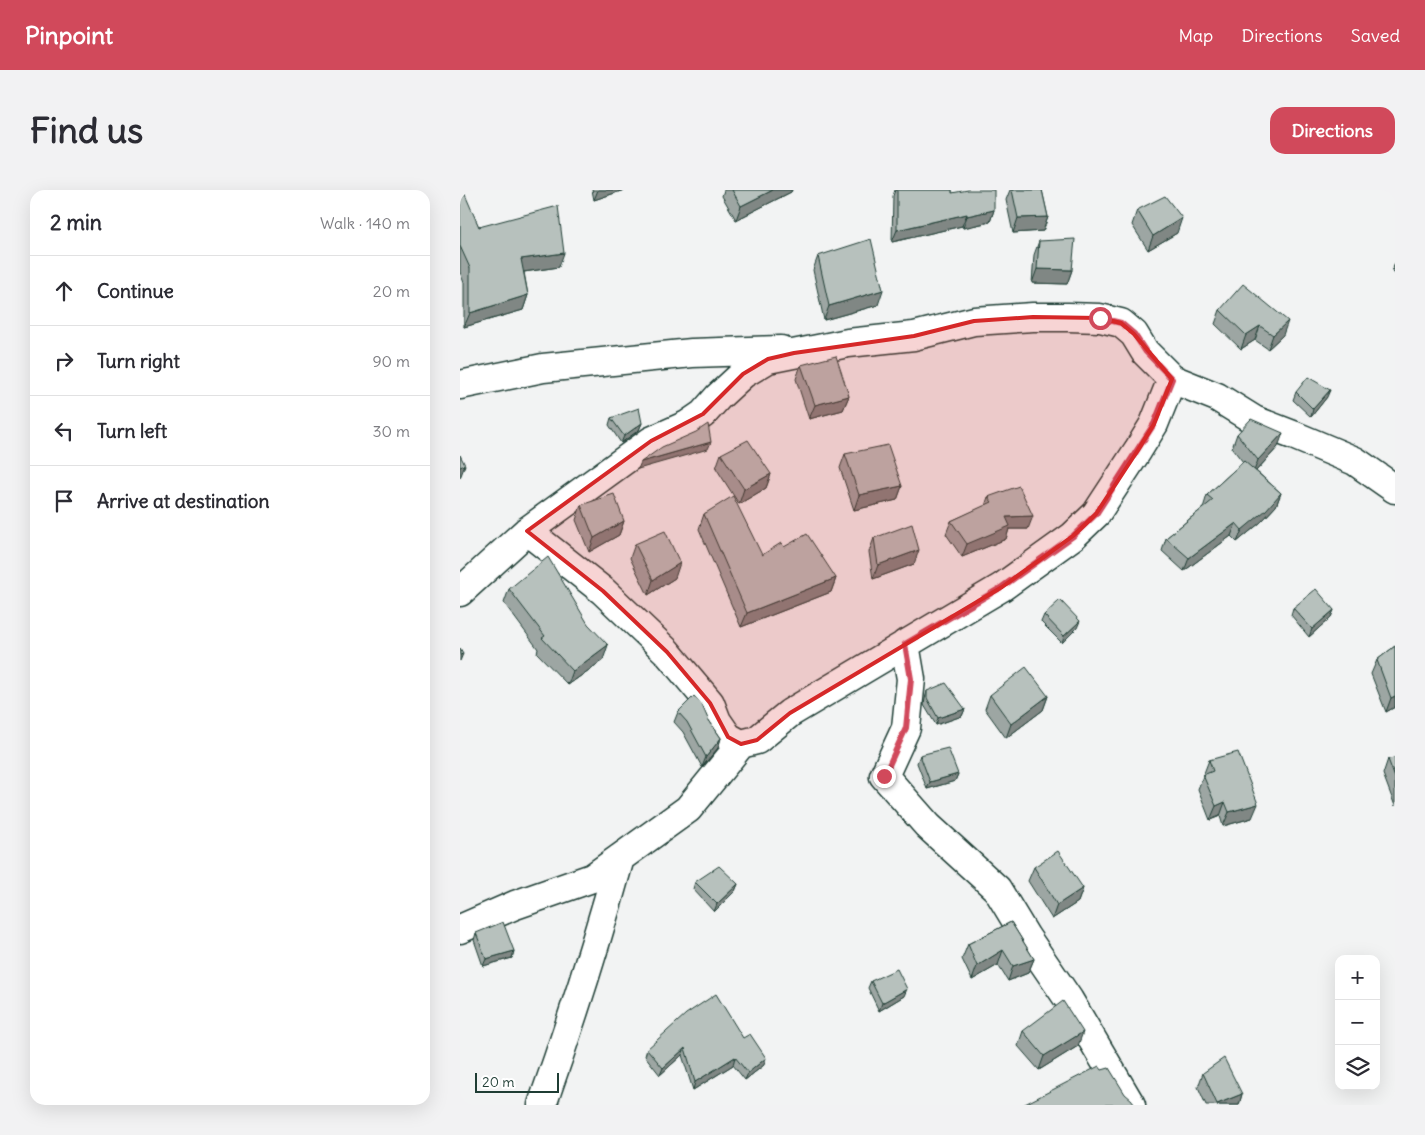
<!DOCTYPE html>
<meta charset="utf-8">
<style>
:root{--surface:#fff;--page:#f2f2f3;--text:#2b2b33;--muted:#7c7c81;--line:#e1e1e2;--accent:#d1495b}
body{margin:0;font-family:Delius,sans-serif;background:var(--page);color:var(--text)}
.controls{position:absolute;right:15px;bottom:15px;display:grid;overflow:hidden;border-radius:10px;box-shadow:0 5px 20px #0002}
.controls button{width:45px;height:45px;display:grid;place-items:center;padding:0;border:0;border-bottom:1px solid var(--line);background:var(--surface);color:var(--text);font:25px sans-serif}
.scale{position:absolute;left:15px;bottom:12px;width:84px;box-sizing:border-box;padding-left:5px;border:2px solid #1f3d34;border-top:0;font-size:14px;line-height:18px;white-space:nowrap;color:#1f3d34;-webkit-text-stroke:4px #fff;paint-order:stroke}
.stop{position:absolute;width:15px;height:15px;margin:-11px;border:4px solid #d1495b;border-radius:50%;background:#fff}
.stop.end{background:#d1495b;border-color:#fff;box-shadow:0 1px 5px #0008}
.list{margin:0;padding:0;list-style:none}
h2{display:flex;justify-content:space-between;align-items:center;height:65px;margin:0;padding:0 20px;font-size:21px}
h2 small{font-size:16px;font-weight:400;color:var(--muted)}
.list li{display:grid;grid-template-columns:32px 1fr auto;gap:15px;align-items:center;box-sizing:border-box;height:70px;padding:0 20px;border-top:1px solid var(--line)}
.list b{display:block;font-size:19px;white-space:nowrap}
.list em{font-size:16px;font-style:normal;color:var(--muted)}
.icon{flex:none;width:28px;height:28px;fill:none;stroke:currentColor;stroke-width:2;stroke-linecap:round;stroke-linejoin:round}
.map{position:relative;flex:none;width:935px;height:915px;overflow:hidden;border-radius:15px}
header{display:flex;align-items:center;gap:30px;box-sizing:border-box;height:70px;padding:0 25px;background:var(--accent);color:#fff}
header strong{font-size:24px}
nav{display:flex;gap:28px;margin-inline-start:auto;font-size:18px}
.intro{display:flex;align-items:center;justify-content:space-between;box-sizing:border-box;height:120px;padding:0 30px}
h1{margin:0;font-size:35px}
.button{padding:12px 22px;border-radius:15px;background:var(--accent);color:#fff;font-size:18px;font-weight:700}
main{display:flex;gap:30px;padding:0 30px}
aside{flex:1;background:var(--surface);border-radius:15px;box-shadow:0 5px 20px #0002}
.map>svg:first-child{display:block}
.lines{fill:none;stroke-linecap:round;stroke-linejoin:round}
.minor-casing{stroke:#1f3d34;stroke-width:31}
.minor{stroke:#fff;stroke-width:28}
.wall{fill:#9da6a3;stroke:#1f3d34}
.shaded-wall{fill:#808784;stroke:#1f3d34}
.building{fill:#b7c1bd;stroke:#1f3d34}
.route{stroke:#d1495b;stroke-width:6}
.marked{fill:#d62828;fill-opacity:0.2;stroke:#d62828;stroke-width:4;stroke-linejoin:round}
</style>
<header>
<strong>Pinpoint</strong>
<nav><a>Map</a><a>Directions</a><a>Saved</a></nav>
</header>
<div class="intro"><h1>Find us</h1><a class="button">Directions</a></div>
<main>
<aside>
<h2>2 min<small>Walk · 140 m</small></h2>
<ul class="list">
<li><svg class="icon" aria-label="ahead" viewBox="0 0 24 24"><path d="M12 20V5M6 11l6-6 6 6"/></svg><div><b>Continue</b></div><em>20 m</em></li>
<li><svg class="icon" aria-label="right" viewBox="0 0 24 24"><path d="M7 20v-9h11M14 6l5 5-5 5"/></svg><div><b>Turn right</b></div><em>90 m</em></li>
<li><svg class="icon" aria-label="left" viewBox="0 0 24 24"><path d="M17 20v-9H6M10 6l-5 5 5 5"/></svg><div><b>Turn left</b></div><em>30 m</em></li>
<li><svg class="icon" aria-label="arrive" viewBox="0 0 24 24"><path d="M6 21V4h12l-3 4 3 4H6"/></svg><div><b>Arrive at destination</b></div></li>
</ul>
</aside>
<div class="map">
<svg width="935" height="915" viewBox="0 0 935 915">
<rect width="100%" height="100%" fill="#f2f3f3"/>
<filter id="ink" filterUnits="userSpaceOnUse"><feTurbulence type="fractalNoise" baseFrequency=".02" numOctaves="2"/><feDisplacementMap in="SourceGraphic" scale="10" xChannelSelector="R" yChannelSelector="G"/><feConvolveMatrix kernelMatrix="1 2 1 2 8 2 1 2 1" color-interpolation-filters="sRGB"/></filter>
<g filter="url(#ink)">
<g class="lines">
<defs>
<path id="minor" d="M0,195L83,178L232,163L321,160
M67,341L143,401L207,462L250,513L257,531L268,547L281,554L297,550L330,523L542,397L613,346L636,324L678,260L694,234L712,189
M0,402L67,341L191,251L227,235L243,224L258,207L283,184L308,169L388,153L454,146L514,131L573,127H608L640,128L661,133L674,144L685,162L712,189L757,207L794,230L833,245L895,271L935,299
M445,454L451,489L446,538L424,586L468,636L537,699L566,747L609,810L671,915
M0,739L55,715L132,688L228,619L281,554
M82,915C111,833 137,751 160,668"/>
</defs>
<!-- minor casing -->
<use href="#minor" class="minor-casing"/>
<!-- minor -->
<use href="#minor" class="minor"/>
</g>
<!-- wall -->
<path class="wall" d="M0,0L19,37L99,77L64,82L68,105L63,120L4,137V93L0,82Z
M132,0H164L134,10Z
M264,0H332L331,2L276,30L262,6Z
M435,0H492V3L534,20L530,32L503,38L502,36L432,52L433,6Z
M550,0H582L588,27L583,41L553,43L546,10Z
M677,20L717,43L688,60L672,35Z
M579,51L612,80L607,94L572,93L574,65Z
M358,66L418,115L364,130L353,80Z
M935,73V84L932,81Z
M760,120L823,145L808,159L795,150L781,159L755,134Z
M341,175L389,206L383,220L349,229L336,189Z
M836,202L867,207L851,227L833,210Z
M151,228L182,233L179,240L161,253L149,235Z
M777,244L818,257L796,281L821,303L816,316L801,332L777,352L771,346L724,381L702,361L706,348L743,318L747,305L783,272L772,258Z
M261,264L311,284L306,298L279,314L256,278Z
M385,264L442,296L437,310L394,320L380,278Z
M528,307L568,339H549L546,349L502,367L486,344L491,331L525,316Z
M121,315L164,331L159,345L129,362L116,330Z
M244,324L302,365L324,357L376,388L371,402L281,437L239,339Z
M414,348L454,374L413,389L409,362Z
M175,354L215,388L188,405L170,368Z
M49,399L143,470L108,495L77,463L78,459L44,413Z
M833,418L874,420L871,427L849,447L831,425Z
M584,425L617,438L602,453L581,432Z
M935,456V517L926,522L911,484L917,470Z
M467,501L505,519L502,526L476,535L464,515L465,509Z
M530,505L588,506L583,520L546,548L525,519Z
M218,522L248,529L261,548L258,558L242,577L223,542L214,532Z
M460,565L498,584L495,591L467,599L457,573Z
M935,568V616L923,584L928,569Z
M749,570L792,628L763,636L760,626L750,630L738,599Z
M574,677L623,698L618,712L592,729L568,691Z
M235,692L278,694L275,701L254,722L233,699Z
M551,732L574,769L568,783L548,791L538,775L512,790L502,769L508,754Z
M16,743L54,761L52,768L23,776L14,750Z
M411,791L444,806L419,821L408,798Z
M563,841L618,856L579,880L558,856Z
M283,848L304,875L285,890L273,875L233,900L222,865L200,885L185,866L187,859Z
M743,883L782,904L779,915H746L738,897Z"/>
<!-- shaded-wall -->
<path class="shaded-wall" d="M138,0H164L134,10Z
M313,0H332L331,2L276,30L281,16Z
M534,20L530,32L503,38L507,26Z
M507,24L502,36L432,52L437,40Z
M588,27L583,41L553,43L558,28Z
M722,28L717,43L688,60L693,46Z
M104,63L99,77L56,83L61,69Z
M577,79L612,80L607,94L572,93Z
M423,100L418,115L364,130L369,116Z
M68,105L63,120L4,137L10,123Z
M828,131L823,145L808,159L813,145Z
M800,136L795,150L781,159L786,145Z
M870,200L867,207L851,227L853,219Z
M389,206L383,220L349,229L355,215Z
M182,233L179,240L161,253L164,246Z
M823,243L818,257L793,284L798,270Z
M251,252L248,259L178,279L181,272Z
M5,275L0,288V277Z
M311,284L306,298L279,314L284,299Z
M442,296L437,310L394,320L399,305Z
M821,303L816,316L801,332L777,352L782,340Z
M573,326L568,339H549L546,349L502,367L507,354L546,327Z
M164,331L159,345L129,362L134,348Z
M776,333L771,346L724,381L729,368Z
M459,360L454,374L413,389L418,375Z
M220,373L215,388L188,405L193,390Z
M376,388L371,402L281,437L287,423Z
M874,420L871,427L849,447L852,439Z
M620,431L617,438L602,453L604,446Z
M148,455L143,470L108,495L113,481Z
M3,464L0,471V465Z
M588,506L583,520L546,548L551,534Z
M935,506V517L926,522L931,508Z
M505,519L502,526L476,535L478,528Z
M261,548L258,558L242,577L246,567Z
M498,584L495,591L467,599L470,592Z
M765,612L760,626L750,630L756,616Z
M798,614L792,628L763,636L769,622Z
M278,694L275,701L254,722L257,714Z
M623,698L618,712L592,729L597,715Z
M543,760L538,775L512,790L517,776Z
M54,761L52,768L23,776L26,769Z
M574,769L568,783L548,791L553,776Z
M447,799L444,806L419,821L422,813Z
M623,842L618,856L579,880L584,866Z
M225,858L222,865L200,885L203,878Z
M275,867L273,875L233,900L235,892Z
M306,868L304,875L285,890L288,883Z
M782,904L779,915H757V914Z"/>
<!-- building -->
<path class="building" d="M0,0H3L19,37L98,16L104,63L61,69L68,105L10,123V78L0,56Z
M272,0H313L281,16Z
M437,0H492V3L508,0H534V20L507,26V24L437,40Z
M552,0H582L588,27L558,28Z
M705,6L722,28L693,46L677,20Z
M411,49L423,100L369,116L358,66Z
M615,49L612,80L577,79L579,51Z
M783,94L828,131L813,145L800,136L786,145L760,120Z
M376,166L389,206L355,215L341,175Z
M848,187L870,200L853,219L836,202Z
M179,218L182,233L164,246L151,228Z
M791,229L823,243L798,270L777,244Z
M248,234L251,252L181,272L202,257L236,242Z
M288,250L311,284L284,299L261,264Z
M428,255L442,296L399,305L385,264Z
M0,265L5,275L0,277Z
M784,271L821,303L806,320L782,340L776,333L729,368L706,348L753,310L747,305Z
M559,296L573,326L546,327L550,336L507,354L491,331L532,312L528,307Z
M154,304L164,331L134,348L121,315Z
M273,306L302,365L321,353L324,357L347,344L376,388L287,423L244,324Z
M452,334L459,360L418,375L414,348Z
M205,341L220,373L193,390L175,354Z
M88,367L128,434L148,455L113,481L82,448L85,446L49,399Z
M856,399L874,420L852,439L833,418Z
M600,410L620,431L604,446L584,425Z
M935,456V506L931,508L917,470Z
M0,459L3,464L0,465Z
M566,477L588,506L551,534L530,505Z
M486,493L505,519L478,528L467,508V501Z
M234,506L242,515L248,529L261,548L246,567L227,532L218,522Z
M488,558L498,584L470,592L460,565Z
M778,562L798,614L769,622L765,612L756,616L743,585L753,581L749,570Z
M935,568V588L928,569Z
M598,661L623,698L597,715L574,677Z
M259,676L278,694L257,714L235,692Z
M43,732L54,761L26,769L16,743Z
M551,732L574,769L553,776L543,760L517,776L508,754Z
M437,779L447,799L422,813L411,791Z
M256,804L283,848L290,844L306,868L288,883L275,867L235,892L225,858L203,878L187,859L226,824Z
M603,811L623,842L584,866L563,841Z
M764,868L782,904L757,914L743,883Z
M639,876L642,880L649,878L665,904L672,910L674,915H563Z"/>
</g>
<g class="lines" filter="url(#ink)">
<!-- route -->
<path class="route" d="M424,586L446,538L451,489L445,454L542,397L613,346L636,324L694,234L712,189L686,162L674,144L661,133L640,128"/>
</g>
<!-- marked area -->
<path class="marked" d="M573,127L640,128L661,133L674,144L712,189L694,234L678,260L636,324L613,346L542,397L330,523L297,550L281,554L268,547L250,513L207,462L143,401L67,341L191,251L243,224L283,184L308,169L334,163L454,146L514,131Z"/>
</svg>
<div class="controls">
<button>+</button>
<button>−</button>
<button><svg class="icon" aria-label="layers" viewBox="0 0 24 24"><path d="M12 4l9 5-9 5-9-5zM3 14l9 5 9-5"/></svg></button>
</div>
<div class="scale">20 m</div>
<div class="stop" style="left:640px;top:128px"></div>
<div class="stop end" style="left:424px;top:586px"></div>
</div>
</main>
